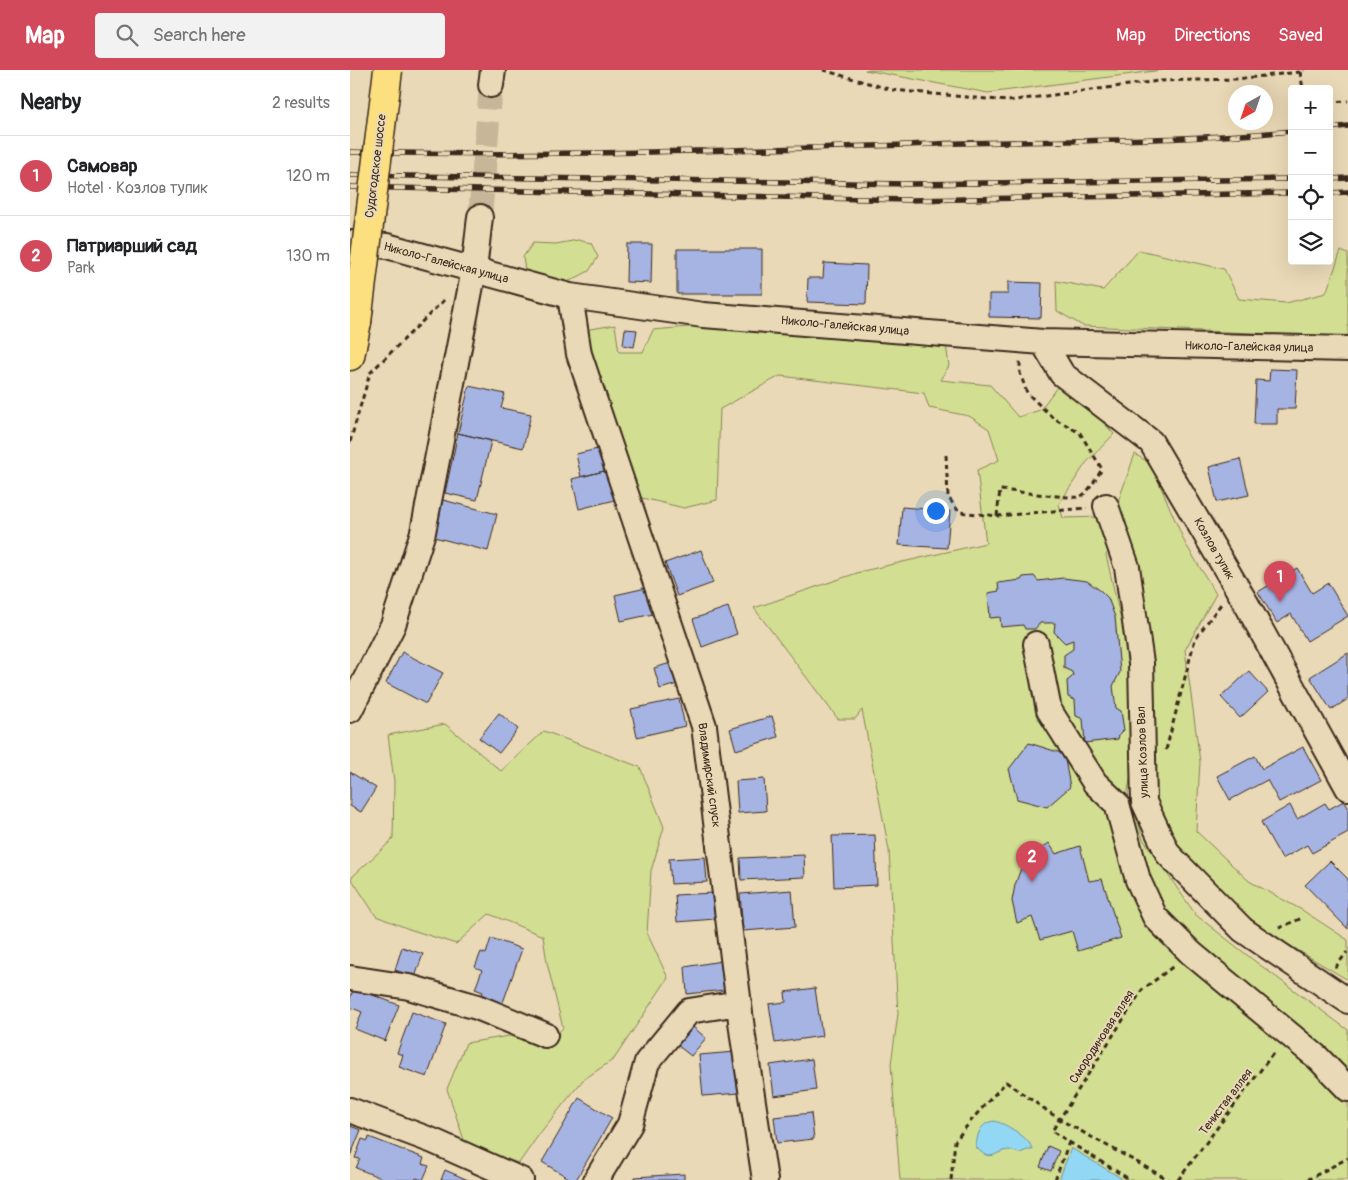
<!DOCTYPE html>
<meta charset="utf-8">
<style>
:root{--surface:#fff;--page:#f2f2f2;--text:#202124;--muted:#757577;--line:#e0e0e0;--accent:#d1495b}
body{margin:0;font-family:Pangolin,sans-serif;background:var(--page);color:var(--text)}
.controls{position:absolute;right:15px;top:15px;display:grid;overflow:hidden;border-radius:5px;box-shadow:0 5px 20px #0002}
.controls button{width:45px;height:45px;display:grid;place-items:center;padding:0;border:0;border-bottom:1px solid var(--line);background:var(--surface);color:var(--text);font:25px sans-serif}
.compass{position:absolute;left:878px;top:15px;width:45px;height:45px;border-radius:50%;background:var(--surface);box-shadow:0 5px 20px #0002;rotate:220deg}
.you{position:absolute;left:585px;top:440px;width:18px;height:18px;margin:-12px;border:4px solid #fff;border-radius:50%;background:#1a73e8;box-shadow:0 0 0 8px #1a73e833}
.badge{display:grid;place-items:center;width:32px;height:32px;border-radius:50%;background:var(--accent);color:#fff;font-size:16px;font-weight:700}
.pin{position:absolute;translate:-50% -41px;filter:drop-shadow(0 1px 2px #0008)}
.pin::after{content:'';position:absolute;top:26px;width:18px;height:15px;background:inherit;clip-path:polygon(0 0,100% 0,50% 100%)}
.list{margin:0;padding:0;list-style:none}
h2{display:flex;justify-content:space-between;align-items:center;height:65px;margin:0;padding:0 20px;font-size:21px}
h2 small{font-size:16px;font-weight:400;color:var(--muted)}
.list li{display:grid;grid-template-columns:32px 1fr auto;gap:15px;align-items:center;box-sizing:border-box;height:80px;padding:0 20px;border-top:1px solid var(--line)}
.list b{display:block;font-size:19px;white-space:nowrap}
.list p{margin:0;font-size:16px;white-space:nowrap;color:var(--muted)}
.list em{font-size:16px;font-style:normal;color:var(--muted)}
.icon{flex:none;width:28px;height:28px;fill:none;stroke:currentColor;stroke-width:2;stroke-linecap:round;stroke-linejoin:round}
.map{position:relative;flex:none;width:998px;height:1110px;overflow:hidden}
header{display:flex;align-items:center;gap:30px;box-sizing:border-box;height:70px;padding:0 25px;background:var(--accent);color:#fff}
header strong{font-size:24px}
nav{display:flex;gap:28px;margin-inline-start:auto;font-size:18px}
.search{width:350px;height:45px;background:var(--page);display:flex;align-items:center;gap:12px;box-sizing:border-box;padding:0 18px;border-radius:5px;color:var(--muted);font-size:19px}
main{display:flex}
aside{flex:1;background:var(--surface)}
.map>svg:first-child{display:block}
.green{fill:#d2de91;stroke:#868458}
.water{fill:#92d8f4;stroke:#6f929e}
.building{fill:#a6b4e4;stroke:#3b2a1e}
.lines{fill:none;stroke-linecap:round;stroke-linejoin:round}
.minor-tunnel{stroke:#c7b698;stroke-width:24;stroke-dasharray:24 12;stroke-linecap:butt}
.minor-casing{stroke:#3b2a1e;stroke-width:28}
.major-casing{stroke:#3b2a1e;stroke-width:31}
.path{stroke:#3b2a1e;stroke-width:3;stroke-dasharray:5 4;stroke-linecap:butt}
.minor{stroke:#ead9b6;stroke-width:24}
.major{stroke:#fce080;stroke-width:28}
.rail-casing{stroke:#3b2a1e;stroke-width:5.5}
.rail{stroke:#ead9b6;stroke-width:4;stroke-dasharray:11;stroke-linecap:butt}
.major-bridge-casing{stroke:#3b2a1e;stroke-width:31;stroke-linecap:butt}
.major-bridge{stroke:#fce080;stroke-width:28}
.labels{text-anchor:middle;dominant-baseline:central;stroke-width:4;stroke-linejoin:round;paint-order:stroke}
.street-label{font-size:12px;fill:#3b2a1e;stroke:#ead9b6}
</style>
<header>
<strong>Map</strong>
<div class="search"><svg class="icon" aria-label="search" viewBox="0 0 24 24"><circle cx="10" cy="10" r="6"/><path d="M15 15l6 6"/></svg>Search here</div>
<nav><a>Map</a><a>Directions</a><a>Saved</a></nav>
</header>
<main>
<aside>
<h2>Nearby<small>2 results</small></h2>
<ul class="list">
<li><span class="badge">1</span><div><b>Самовар</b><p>Hotel · Козлов тупик</p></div><em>120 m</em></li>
<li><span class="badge">2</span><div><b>Патриарший сад</b><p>Park</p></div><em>130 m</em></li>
</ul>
</aside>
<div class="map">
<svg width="998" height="1110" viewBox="0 0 998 1110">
<rect width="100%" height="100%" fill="#ead9b6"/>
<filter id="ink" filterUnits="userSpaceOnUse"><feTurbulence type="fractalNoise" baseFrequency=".02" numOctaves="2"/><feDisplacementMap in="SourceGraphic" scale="10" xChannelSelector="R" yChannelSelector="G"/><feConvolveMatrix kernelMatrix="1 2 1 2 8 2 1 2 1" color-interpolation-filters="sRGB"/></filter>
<g filter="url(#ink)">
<!-- green -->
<path class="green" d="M515,0H812L638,23Z
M228,170L241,173L248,187L239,201L212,215L175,201L173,187L183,173L206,174Z
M789,180L874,199L889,229L936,233L976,223L991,181L998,184V267L733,256L707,241L706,211L753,220Z
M265,255L269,282H293L303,260L361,255L596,274L599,296L590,310L640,315L668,347L690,340L707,317L730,328L764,364L736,393L709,434L713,448L752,447L761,478L756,485L774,563L780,616L783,695L778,720L779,734L781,741L787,747L793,769L846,845L906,892L998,960V1110H550L541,994L548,944L539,780L512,640L505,649H488L404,538L513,501L636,473L627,400L649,390L639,359L619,346L579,338L574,323L430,306L370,339L367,430L334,438L288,427L234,260Z
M785,384L801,394L835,473L866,524L835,580L850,692L846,761L899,811L952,840L998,870V910L929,869L868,825L815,758L801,704L765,440Z
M95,654L151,701L194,661L290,697L314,757L301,801L297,863L318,908L264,989L233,1010L190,1063L169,1093L116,1076L97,1019L116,973L159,966L196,974L213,958L197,893L193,866L139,844L106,874L59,859L26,846L1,808L43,769L44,711L38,665Z"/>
<!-- water -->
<path class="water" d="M644,1051C655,1053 680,1068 683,1080H677L670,1083C666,1083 663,1080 659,1080C645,1081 641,1094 626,1077C627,1065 630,1053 644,1051Z
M721,1078L771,1108V1110H709Z"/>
<!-- building -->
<path class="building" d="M277,174H302L301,213L276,212Z
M327,179H412V224H327Z
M474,193L517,195L516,234L457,232L458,208H473Z
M658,212L692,213L691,248L639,247V224H658Z
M275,259L287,260L284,277L273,275Z
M920,299L947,300L945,339H927V354H904L906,310L919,311Z
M119,316L155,324L151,338L181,344L173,378L108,363Z
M108,363L141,371L127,430L95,423Z
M252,378L258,400L231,407L226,384Z
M890,389L899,425L867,432L859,397Z
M262,399L269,429L229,439L222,409Z
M93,430L147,444L138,481L84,467Z
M552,437L600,441L597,478L549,475Z
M351,480L363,513L327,526L315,493Z
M947,498L962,523L978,513L998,546L957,571L941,544L927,553L908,522Z
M684,506L688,511L713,508L737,511L751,521L758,528L765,547L770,602L763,616L766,638L771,641L774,660L769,665L768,669L735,673L733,649L726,646L725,630L718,627L717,611L723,606L722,602L714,598V585L723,579V570L715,573L704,562L705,553H690L685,559H675L673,555L651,557L650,547L640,548L638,523L649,521L648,513L671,510L673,507Z
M296,518L303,544L271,551L265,525Z
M378,537L387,564L352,577L343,549Z
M52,582L93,603L76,634L36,613Z
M998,583V629L981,640L960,607Z
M324,592L331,613L310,619L304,598Z
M899,601L918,622L890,648L871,627Z
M329,629L335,656L287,667L281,639Z
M149,643L168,659L149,683L129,668Z
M422,646L428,667L386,680L380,659Z
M679,673L714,684L720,717L697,737L667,729L659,699Z
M953,677L971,710L929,732L917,710L880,730L867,706L905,686L912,699Z
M0,702L26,718L11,742L0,736Z
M414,709L416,741L388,743L386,711Z
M994,731L998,737V763L962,783L957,775L932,789L911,752L940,735L947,749L975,733L979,739Z
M525,765L527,815L484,817L482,766Z
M699,773L706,784L730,776L739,811L752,809L771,868L728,881L722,861L690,870L682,847L667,853L662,831L665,815L670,801L676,792L684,784Z
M454,785L455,807L391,810L390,788Z
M355,787L357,812L321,814L319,789Z
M980,791L998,809V859L955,815Z
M442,820L445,857L393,861L390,824Z
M363,823L365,849L327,852L325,825Z
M141,868L172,879L151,938L130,930L133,922L125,919L132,900L125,897L131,882L136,884Z
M52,877L73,884L65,907L45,900Z
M371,891L374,920L337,924L335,897Z
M4,918L49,935L35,971L5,959L12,942L0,937V928Z
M465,918L472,966L425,973L419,934L436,932L435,922Z
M62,942L96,954L77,1007L49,997L53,985L47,983Z
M342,956L356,968L341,986L327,975Z
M385,982L389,1023L353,1026L349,985Z
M462,989L466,1020L424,1026L420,995Z
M229,1028L262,1048L226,1110H222L192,1092Z
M461,1043L464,1069L427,1073L424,1047Z
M0,1056L11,1060L0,1087Z
M19,1067L74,1088L72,1094L79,1096L73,1110L66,1108L65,1110H36L6,1098L10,1089L5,1088L12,1069L18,1071Z
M698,1076L709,1081L701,1101L690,1097Z
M95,1100L118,1110H91Z
M334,1104V1110H285V1107Z"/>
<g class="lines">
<!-- minor-tunnel -->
<path class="minor-tunnel" d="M130,147L141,15"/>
<defs>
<path id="minor" d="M141,15L143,0
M0,173L37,176L220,226L353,245L693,272L998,279
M220,226L229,284L354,656L393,967L415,1110
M693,272L712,304L801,372L896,533L998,718
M756,436L777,497L791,593L794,732L818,784L893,860L998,931
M686,574L699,640L745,713L767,734L788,810L805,847L841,883L968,988L998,1019
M0,640L43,555L73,462L124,200L130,147
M0,908L59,917L127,937L195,965
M0,1040L83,1071L171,1110
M246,1110L280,1054L297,992L339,941L389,933"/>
<path id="major" d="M0,286L7,252"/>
</defs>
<!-- minor casing -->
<use href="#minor" class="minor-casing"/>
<!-- major casing -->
<use href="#major" class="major-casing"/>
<!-- path -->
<path class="path" d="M473,0L542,20L658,31L809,11L886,9L950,2L954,0
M950,2L953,19
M979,32L998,31
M20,303L96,228
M0,372L20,303
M596,385L598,427L609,442L647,446L737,438
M647,446L650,420C661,421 725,429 730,427C739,422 747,407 752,399L730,363L702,347L677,323L670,303V291
M816,680L845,569L871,534
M929,858L952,848
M985,898L997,882
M719,1072L779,1109L778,1110
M601,1110L605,1071L624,1047L656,1012L709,1049L819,1110
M705,1110L719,1072L702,1061L792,920L825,895
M828,1110L925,981
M957,1110L998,1088"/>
<!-- minor -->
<use href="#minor" class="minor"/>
<!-- major -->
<use href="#major" class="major"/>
<defs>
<path id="rail" d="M979,58L998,56
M0,82C196,87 391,80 587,74C705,70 824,72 942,61
M0,105L559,114L942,109
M979,109L998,108
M0,117L558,130L942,123
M979,123L998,122"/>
</defs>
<!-- rail casing -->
<use href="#rail" class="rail-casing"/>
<!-- rail -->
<use href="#rail" class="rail"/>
<defs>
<path id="major-bridge" d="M7,252L38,0"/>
</defs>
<!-- major-bridge casing -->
<use href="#major-bridge" class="major-bridge-casing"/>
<!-- major-bridge -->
<use href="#major-bridge" class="major-bridge"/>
</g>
</g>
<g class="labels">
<!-- street labels -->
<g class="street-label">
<text transform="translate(26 96) rotate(-83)">Судогодское шоссе</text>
<text transform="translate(96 193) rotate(15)">Николо-Галейская улица</text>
<text transform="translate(495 256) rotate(5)">Николо-Галейская улица</text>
<text transform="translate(899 277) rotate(1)">Николо-Галейская улица</text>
<text transform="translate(864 479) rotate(60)">Козлов тупик</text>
<text transform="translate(793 682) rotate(-92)">улица Козлов Вал</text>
<text transform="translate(359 705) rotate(82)">Владимирский спуск</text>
<text transform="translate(752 967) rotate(-57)">Смородиновая аллея</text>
<text transform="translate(876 1032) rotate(-53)">Тенистая аллея</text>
</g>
</g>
</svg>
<div class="controls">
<button>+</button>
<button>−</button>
<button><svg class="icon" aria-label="locate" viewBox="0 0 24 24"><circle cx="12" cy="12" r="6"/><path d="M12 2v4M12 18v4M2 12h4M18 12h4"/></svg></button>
<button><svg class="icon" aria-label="layers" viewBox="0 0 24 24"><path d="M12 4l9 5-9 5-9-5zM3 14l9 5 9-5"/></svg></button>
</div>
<svg class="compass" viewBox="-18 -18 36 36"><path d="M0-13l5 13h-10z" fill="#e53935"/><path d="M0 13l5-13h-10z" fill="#757577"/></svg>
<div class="you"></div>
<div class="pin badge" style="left:930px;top:532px">1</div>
<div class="pin badge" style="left:682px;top:812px">2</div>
</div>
</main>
